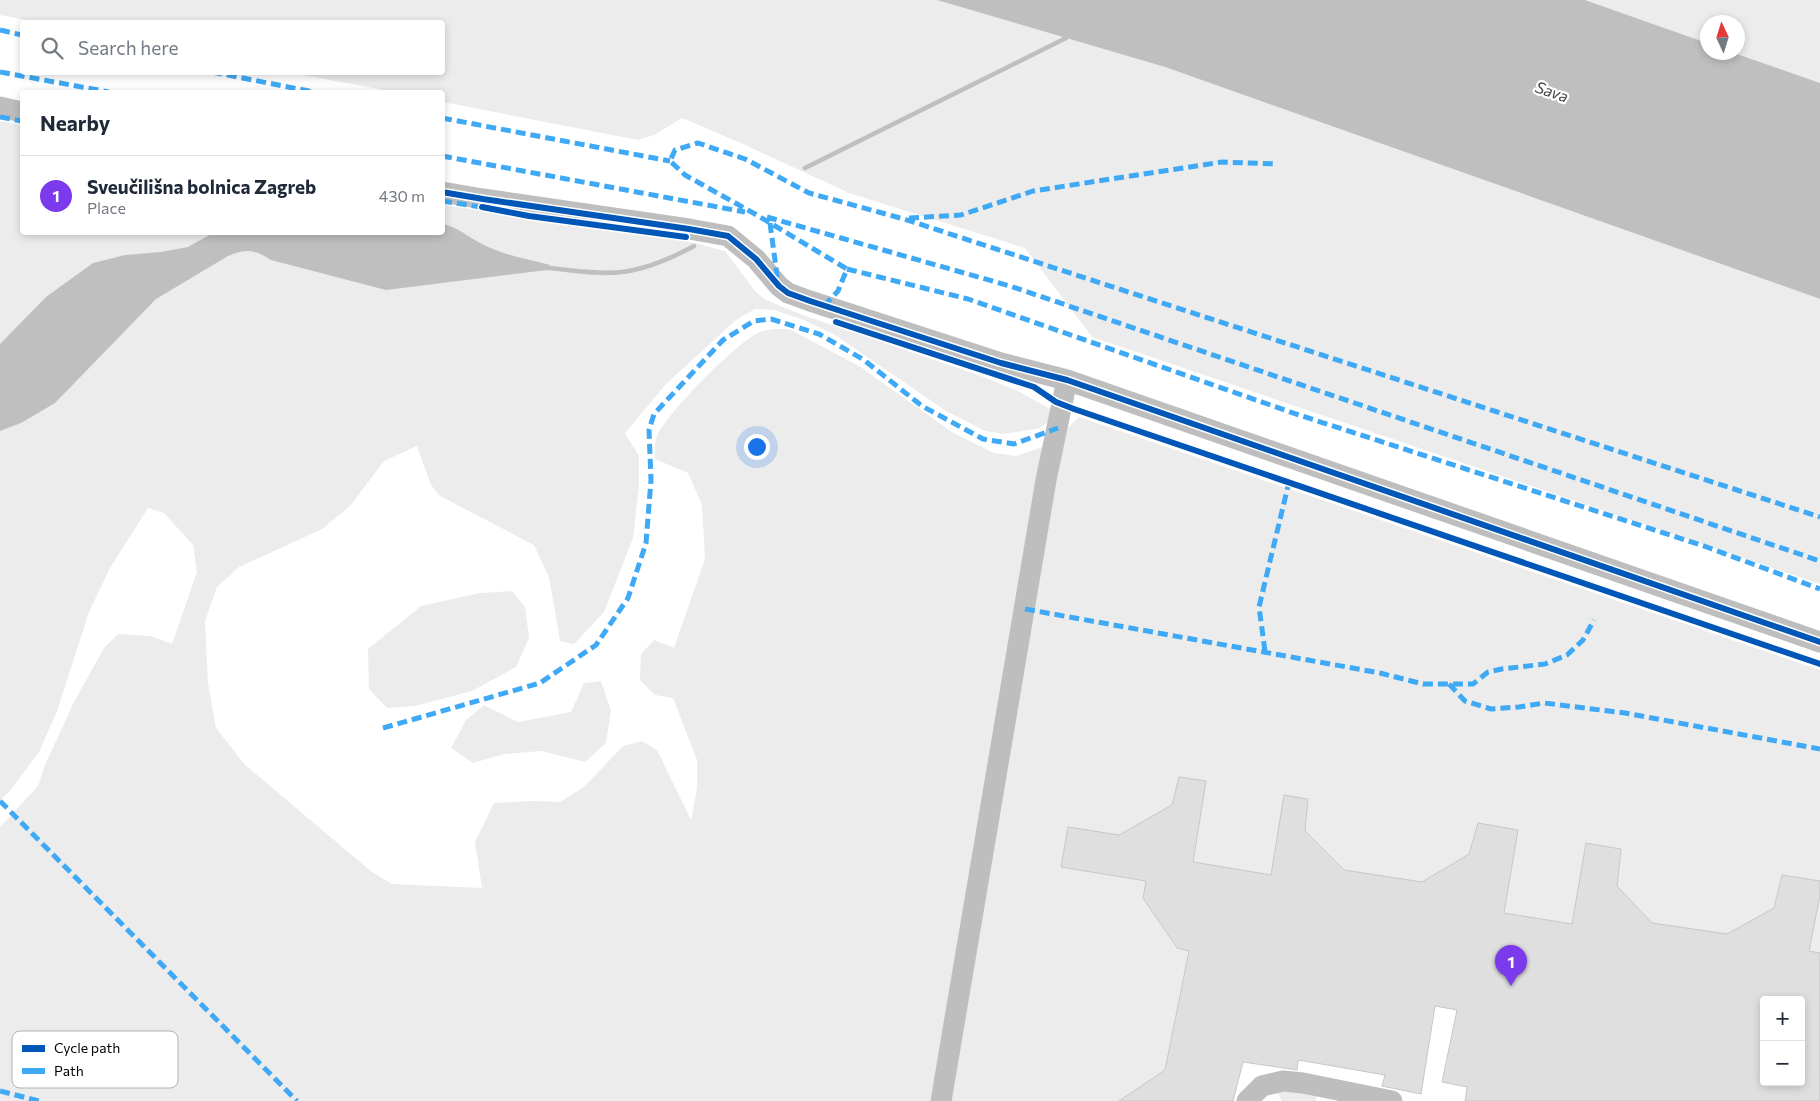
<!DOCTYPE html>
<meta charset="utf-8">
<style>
:root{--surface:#fff;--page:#f2f2f3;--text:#1f2937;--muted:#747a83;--line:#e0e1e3;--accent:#7c3aed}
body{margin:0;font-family:Commissioner,sans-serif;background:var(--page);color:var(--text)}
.controls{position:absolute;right:15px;bottom:15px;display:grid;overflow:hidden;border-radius:5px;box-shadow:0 2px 8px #0003}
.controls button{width:45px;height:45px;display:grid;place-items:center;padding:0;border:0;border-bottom:1px solid var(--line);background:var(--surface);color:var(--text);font:25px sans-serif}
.compass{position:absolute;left:1700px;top:15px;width:45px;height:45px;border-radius:50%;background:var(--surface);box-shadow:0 2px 8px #0003;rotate:356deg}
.you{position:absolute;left:756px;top:446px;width:18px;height:18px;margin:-12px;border:4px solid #fff;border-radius:50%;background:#1a73e8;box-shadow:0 0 0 8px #1a73e833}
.badge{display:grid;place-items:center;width:32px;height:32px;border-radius:50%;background:var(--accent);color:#fff;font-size:16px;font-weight:700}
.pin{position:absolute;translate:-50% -41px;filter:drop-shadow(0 1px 2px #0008)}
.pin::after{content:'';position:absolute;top:26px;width:18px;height:15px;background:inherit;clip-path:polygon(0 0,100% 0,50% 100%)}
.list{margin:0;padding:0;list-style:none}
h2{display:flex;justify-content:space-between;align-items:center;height:65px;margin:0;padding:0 20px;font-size:21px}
h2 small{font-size:16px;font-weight:400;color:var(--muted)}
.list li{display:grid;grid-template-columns:32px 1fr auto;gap:15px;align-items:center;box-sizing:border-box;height:80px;padding:0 20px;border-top:1px solid var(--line)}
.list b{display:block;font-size:19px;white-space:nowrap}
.list p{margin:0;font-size:16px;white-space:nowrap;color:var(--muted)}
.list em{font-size:16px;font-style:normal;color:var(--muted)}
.icon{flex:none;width:28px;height:28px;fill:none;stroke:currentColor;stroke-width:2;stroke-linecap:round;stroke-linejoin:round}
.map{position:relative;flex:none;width:1820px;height:1101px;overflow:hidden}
.search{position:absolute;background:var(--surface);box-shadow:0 2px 8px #0003;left:20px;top:20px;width:425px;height:55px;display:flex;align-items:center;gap:12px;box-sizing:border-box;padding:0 18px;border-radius:5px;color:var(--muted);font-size:19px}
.panel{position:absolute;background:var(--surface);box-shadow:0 2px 8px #0003;left:20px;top:90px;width:425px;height:145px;border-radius:5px}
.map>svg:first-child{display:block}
.green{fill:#ececec}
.water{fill:#bfbfbf}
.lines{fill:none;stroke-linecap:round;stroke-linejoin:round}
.stream{stroke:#bfbfbf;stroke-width:4.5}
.building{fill:#dfdfdf;stroke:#c7c7c7;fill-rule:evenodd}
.minor{stroke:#bebebe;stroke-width:21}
.quiet{stroke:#3fa9f5;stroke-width:5;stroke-dasharray:10 5;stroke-linecap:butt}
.cycleway-casing{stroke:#fff;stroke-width:9}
.cycleway{stroke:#0057b8;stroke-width:6}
.labels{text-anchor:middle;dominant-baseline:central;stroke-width:4.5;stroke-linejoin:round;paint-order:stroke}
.water-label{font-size:16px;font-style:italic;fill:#444;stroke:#fff}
.key{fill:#fff;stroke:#b2b2b2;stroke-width:1}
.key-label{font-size:14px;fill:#000}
</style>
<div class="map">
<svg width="1820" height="1101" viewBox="0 0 1820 1101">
<rect width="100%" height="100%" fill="#fff"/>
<!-- green -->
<path class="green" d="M0,0H937L1165,67L1820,299V584L1092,337L1025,248L849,193L743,144L682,118L654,135L638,140L443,102L442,92H395L292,73L442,72V22H36L0,15Z
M1585,0H1820V83L1734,53L1738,52V22H1708L1707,43Z
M0,121L22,125V232H442L443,205L683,240L725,251L756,292L766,300L800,314L978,375L1016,390L1054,411L1052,420L1037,429L1003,434L985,431L946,411L835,335L804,320L774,310L755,309L736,320L667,383L625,433L639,456V487L633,538L604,612L574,644L560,641L549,577L534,545L440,496L431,485L417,446L384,461L350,506L322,529L239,567L217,587L205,621L208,683L216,728L245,765L372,872L392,884L482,888L475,842L494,803L534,801L560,802L584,787L623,746L642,741L657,750L691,820L697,788V760L673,698L655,695L640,680L641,654L654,640L674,648L705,559L702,505L688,473L655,459C655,452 654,443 657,436C667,413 735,344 758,333C768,328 779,329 789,329L859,366L952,432L994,453L1016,456L1048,445L965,925L930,1101H0V827L38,786L45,765L74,702L104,648L118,634L151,636L172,644L197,572L193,545L164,513L148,508L110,568L89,612L57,711L39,752L10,791L0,800Z
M1079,417L1820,670V881L1782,875L1774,908L1727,934L1652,923L1617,886L1621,849L1586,843L1572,924L1504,913L1518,830L1478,823L1469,854L1422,882L1344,870L1305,831L1308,799L1284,795L1271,875L1193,862L1206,781L1179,777L1172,805L1119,835L1068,827L1061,867L1146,881L1143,898L1176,948L1189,951L1164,1080L1119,1101H949L1052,493L1068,428Z
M512,591L525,607L529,638L516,667L472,691L415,706L387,708L369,689L368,649L421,606L480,593Z
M601,681L611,711L606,743L585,762L541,751L504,754L473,763L451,748L466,720L484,705L518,722L571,712L584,683Z
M1820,895V953L1809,951Z
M1275,1087L1317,1093L1316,1101H1282Z"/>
<!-- water -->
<path class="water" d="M937,0H1585L1707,43L1708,52L1734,53L1820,83V299L1165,67Z
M443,224C457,227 467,236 480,243C503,255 526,259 550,265L547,270L386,290L271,260C255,250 247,248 228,256L156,299L55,403L21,423L0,431V344L46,297L93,263L125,255L161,252L188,247L213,233L442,232Z"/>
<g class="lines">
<!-- stream -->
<path class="stream" d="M805,168L1066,38
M548,268C572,270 598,275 622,272C647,269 672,258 694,246"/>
</g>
<!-- building -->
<path class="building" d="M1179,777L1206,781L1193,862L1271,875L1284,795L1308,799L1305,831L1344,870L1422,882L1469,854L1478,823L1518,830L1504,913L1572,924L1586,843L1621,849L1617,886L1652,923L1727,934L1774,908L1782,875L1820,881V895L1809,951L1820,953V1101H1465L1467,1087L1442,1082L1457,1010L1435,1006L1421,1094L1382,1086L1385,1075L1298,1060L1297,1070L1243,1062L1233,1101H1119L1165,1070L1189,951L1177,948L1143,898L1146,881L1061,867L1068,827L1119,835L1172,805ZM1764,1000H1801V1082H1764Z"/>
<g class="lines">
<!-- minor -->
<path class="minor" d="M0,107L22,112
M442,192L483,199L689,229L728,236L756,259L779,286L788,293L810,301L1001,363L1067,380L1820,642
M941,1101L1046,480L1067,380
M1247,1101L1262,1086L1283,1081L1303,1083L1392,1101"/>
<!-- quiet -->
<path class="quiet" d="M0,30L22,35
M0,72L109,92
M212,72L314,92
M0,117L22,121
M442,118L670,161
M442,156L745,212
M442,201L487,208
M767,217L1010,286L1820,561
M909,218L961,215L1033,191L1222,162L1277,164
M770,223L778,283
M847,269L968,299L1296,414L1704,546L1820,589
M824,306L838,291L847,269L755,214L685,175L670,161L675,150L698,143L745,159L809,193L904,219L1820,517
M1025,609L1380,673L1423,684H1473L1488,672L1502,669L1545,664L1567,655L1583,640L1594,620
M1265,651L1259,607L1289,482
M1449,684L1465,701L1491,709L1519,707L1544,703L1625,713L1820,749
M383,728L540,683L596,645L628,598L646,543L651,480L649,430L654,414L723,340L754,321L771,319L819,334L864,360L922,406L983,439L1014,444L1058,428
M0,801L297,1101
M0,1091L39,1101"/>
<defs>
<path id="cycleway" d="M442,192L483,199L689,229L728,236L756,259L779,286L788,293L810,301L1001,363L1067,380L1820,642
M482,207L529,216L686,237
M836,322L1034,387L1056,402L1074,409L1820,664"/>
</defs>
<!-- cycleway casing -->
<use href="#cycleway" class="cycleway-casing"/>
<!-- cycleway -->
<use href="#cycleway" class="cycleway"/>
</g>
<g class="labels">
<!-- water labels -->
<g class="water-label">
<text transform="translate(1552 91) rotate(19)">Sava</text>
</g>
</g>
<!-- legend -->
<rect x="12" y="1031" width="166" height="57" rx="8" class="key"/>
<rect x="22" y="1045" width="23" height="7" fill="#0057b8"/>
<rect x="22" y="1068" width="23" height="6" fill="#3fa9f5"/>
<g class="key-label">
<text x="54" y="1053">Cycle path</text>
<text x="54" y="1076">Path</text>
</g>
</svg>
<div class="controls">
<button>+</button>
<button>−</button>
</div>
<svg class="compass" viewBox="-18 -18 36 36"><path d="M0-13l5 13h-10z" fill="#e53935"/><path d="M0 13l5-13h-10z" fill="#747a83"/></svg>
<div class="you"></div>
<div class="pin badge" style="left:1511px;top:986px">1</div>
<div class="search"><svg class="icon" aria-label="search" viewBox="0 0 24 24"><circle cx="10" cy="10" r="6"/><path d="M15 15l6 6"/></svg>Search here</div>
<section class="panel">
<h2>Nearby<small></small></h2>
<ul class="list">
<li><span class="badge">1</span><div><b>Sveučilišna bolnica Zagreb</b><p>Place</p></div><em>430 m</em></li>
</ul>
</section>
</div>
